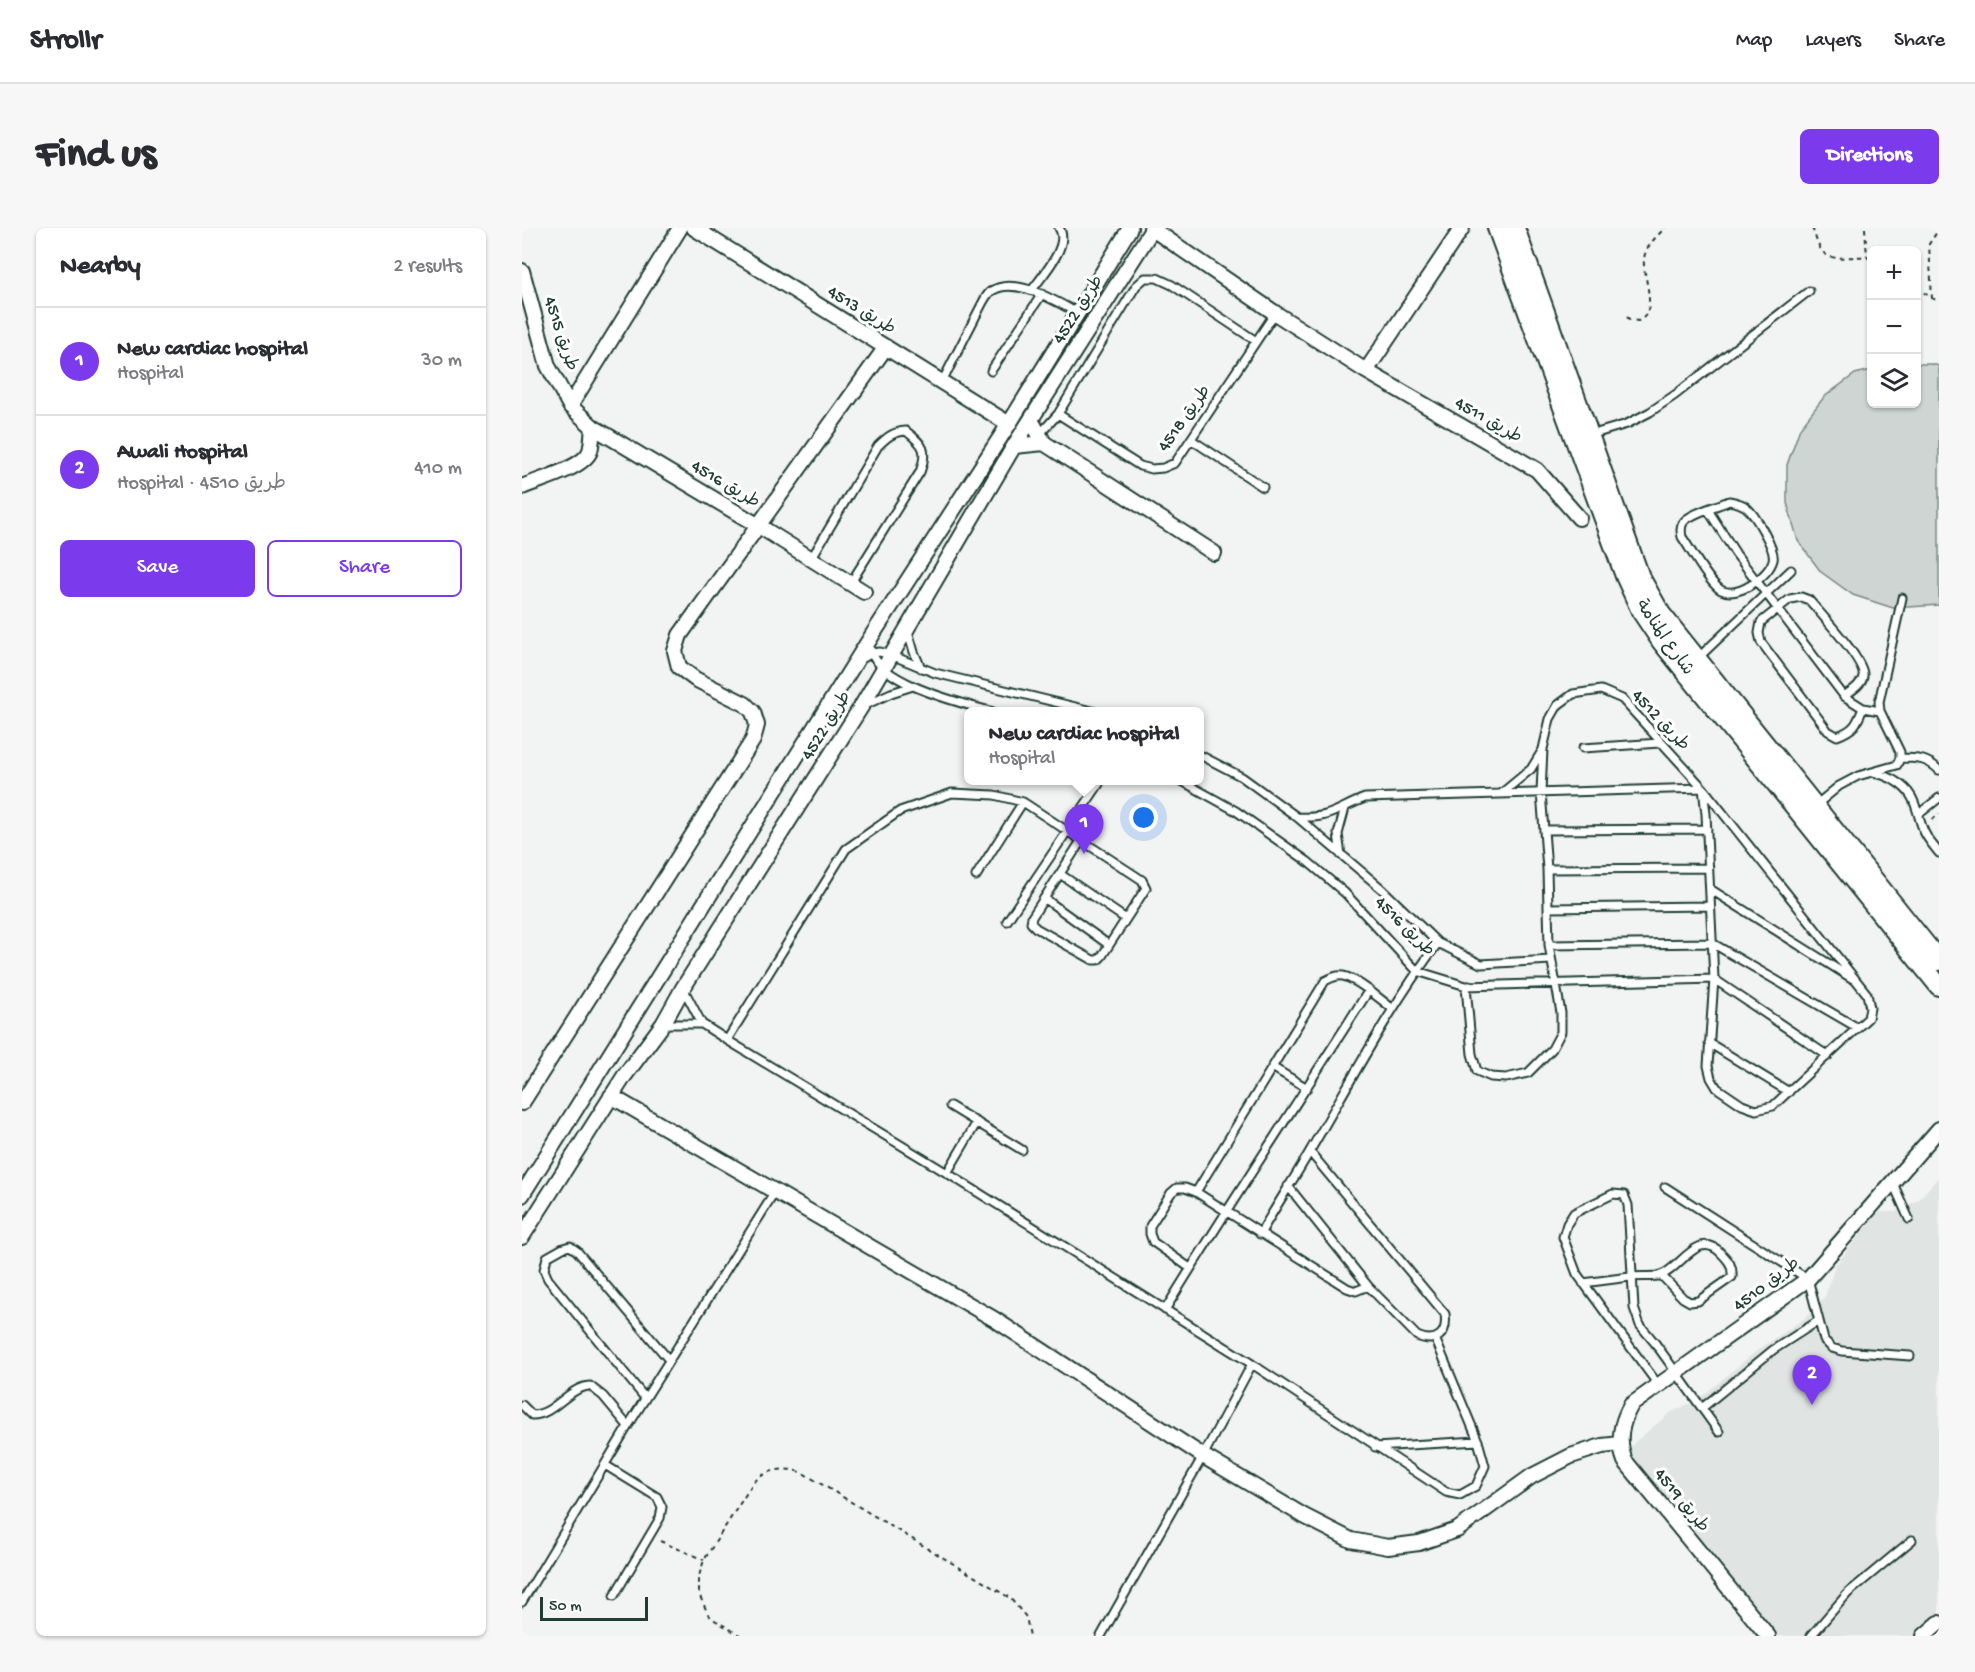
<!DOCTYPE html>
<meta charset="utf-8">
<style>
:root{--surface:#fff;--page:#f7f7f7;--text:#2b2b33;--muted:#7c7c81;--line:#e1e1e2;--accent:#7c3aed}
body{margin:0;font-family:"Gochi Hand","Playpen Sans Arabic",sans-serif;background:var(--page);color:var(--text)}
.controls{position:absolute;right:18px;top:18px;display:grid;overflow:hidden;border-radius:9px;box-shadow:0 2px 4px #0004}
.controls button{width:54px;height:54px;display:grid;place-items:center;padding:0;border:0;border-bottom:2px solid var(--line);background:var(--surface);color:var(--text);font:30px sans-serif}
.scale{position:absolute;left:18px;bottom:15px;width:108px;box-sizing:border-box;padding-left:6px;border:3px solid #1f3d34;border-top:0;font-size:16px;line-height:21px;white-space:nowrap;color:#1f3d34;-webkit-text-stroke:4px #fff;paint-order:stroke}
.you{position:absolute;left:622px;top:590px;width:21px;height:21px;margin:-15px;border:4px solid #fff;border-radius:50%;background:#1a73e8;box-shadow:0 0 0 9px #1a73e833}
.badge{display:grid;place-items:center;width:39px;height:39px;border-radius:50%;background:var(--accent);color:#fff;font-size:20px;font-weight:700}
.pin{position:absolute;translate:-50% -50px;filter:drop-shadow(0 2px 3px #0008)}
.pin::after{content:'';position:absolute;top:32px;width:21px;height:18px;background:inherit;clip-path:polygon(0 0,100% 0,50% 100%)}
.popup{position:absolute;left:442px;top:479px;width:240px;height:78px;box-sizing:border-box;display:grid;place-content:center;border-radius:9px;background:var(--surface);filter:drop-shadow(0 2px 4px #0005);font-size:20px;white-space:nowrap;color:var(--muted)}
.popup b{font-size:22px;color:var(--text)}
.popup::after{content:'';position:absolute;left:50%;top:100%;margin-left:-12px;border:12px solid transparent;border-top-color:var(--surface)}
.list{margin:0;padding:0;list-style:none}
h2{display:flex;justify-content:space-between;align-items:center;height:78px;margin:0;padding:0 24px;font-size:26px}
h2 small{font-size:20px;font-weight:400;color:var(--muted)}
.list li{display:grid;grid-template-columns:39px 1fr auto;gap:18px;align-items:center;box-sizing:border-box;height:108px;padding:0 24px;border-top:2px solid var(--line)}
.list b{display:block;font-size:22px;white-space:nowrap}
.list p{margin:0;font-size:20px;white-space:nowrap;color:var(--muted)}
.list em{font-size:20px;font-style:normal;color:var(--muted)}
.actions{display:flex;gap:12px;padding:18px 24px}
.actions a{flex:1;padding:14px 0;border:2px solid var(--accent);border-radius:9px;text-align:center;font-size:21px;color:var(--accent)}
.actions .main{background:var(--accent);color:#fff}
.icon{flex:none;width:33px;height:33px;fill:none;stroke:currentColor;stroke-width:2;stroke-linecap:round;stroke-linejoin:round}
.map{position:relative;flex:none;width:1417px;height:1408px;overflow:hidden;border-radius:9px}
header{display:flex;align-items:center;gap:36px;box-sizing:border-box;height:84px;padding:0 30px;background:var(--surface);border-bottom:2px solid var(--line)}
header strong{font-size:28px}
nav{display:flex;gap:33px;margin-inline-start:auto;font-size:21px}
.intro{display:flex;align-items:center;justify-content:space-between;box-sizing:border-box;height:144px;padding:0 36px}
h1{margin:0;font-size:42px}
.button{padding:15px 27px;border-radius:9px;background:var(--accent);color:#fff;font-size:21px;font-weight:700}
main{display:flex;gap:36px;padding:0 36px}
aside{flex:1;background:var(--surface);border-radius:9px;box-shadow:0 2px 4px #0004}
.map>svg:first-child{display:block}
.built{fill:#e0e4e3}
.green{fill:#ced5d3;stroke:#768984;stroke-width:1.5}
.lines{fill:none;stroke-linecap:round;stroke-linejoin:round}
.lane-casing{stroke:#1f3d34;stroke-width:11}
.street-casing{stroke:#1f3d34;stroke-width:18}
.secondary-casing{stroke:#1f3d34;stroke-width:22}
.path{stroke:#1f3d34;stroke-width:2;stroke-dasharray:4.5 4.5;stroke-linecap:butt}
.lane{stroke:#fff;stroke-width:7}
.street{stroke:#fff;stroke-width:14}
.secondary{stroke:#fff;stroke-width:18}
.labels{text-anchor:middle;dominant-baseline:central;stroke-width:6;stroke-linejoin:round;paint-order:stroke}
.street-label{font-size:18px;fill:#1f3d34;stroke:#fff}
</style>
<header>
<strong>Strollr</strong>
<nav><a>Map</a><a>Layers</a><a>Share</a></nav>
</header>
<div class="intro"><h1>Find us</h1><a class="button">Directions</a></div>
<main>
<aside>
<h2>Nearby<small>2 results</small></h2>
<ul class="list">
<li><span class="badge">1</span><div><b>New cardiac hospital</b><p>Hospital</p></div><em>30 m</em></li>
<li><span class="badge">2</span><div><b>Awali Hospital</b><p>Hospital · طريق 4510</p></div><em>410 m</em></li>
</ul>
<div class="actions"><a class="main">Save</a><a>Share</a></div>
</aside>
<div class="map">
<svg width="1417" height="1408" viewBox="0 0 1417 1408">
<rect width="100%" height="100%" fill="#f2f3f3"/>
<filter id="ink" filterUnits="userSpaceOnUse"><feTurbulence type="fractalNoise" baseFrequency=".0167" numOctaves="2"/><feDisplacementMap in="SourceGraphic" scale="12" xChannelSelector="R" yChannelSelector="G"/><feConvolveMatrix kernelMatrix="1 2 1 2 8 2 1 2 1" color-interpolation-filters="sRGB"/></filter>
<g filter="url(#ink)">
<!-- built -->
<path class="built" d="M1417,949V1389L1395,1408H1251L1114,1236L1109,1220L1113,1214L1148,1185L1178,1170L1232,1125L1283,1090L1303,1069L1313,1038L1353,988L1359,984H1373L1396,972Z"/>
<!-- green -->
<path class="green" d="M1395,136H1410L1417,138V377L1371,380L1331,367L1299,344L1276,313L1265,275V237L1278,200L1302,169L1333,146L1349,142L1350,176H1394Z"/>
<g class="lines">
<defs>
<path id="lane" d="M510,62C520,48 549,17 537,0
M469,143L520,66
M420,154L460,76C462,72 465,67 468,64C492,46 534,74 556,85
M536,186L618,238L630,241L641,240L653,235L753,85
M517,207L536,186L614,58L623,50H635L650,57L734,113
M1068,207L1105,196L1128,184L1153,167L1287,63
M670,212L741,259
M1207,273C1213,274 1219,275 1224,279C1233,286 1254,322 1251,332C1247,348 1216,371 1199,362C1187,355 1169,322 1160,309C1159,304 1158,300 1161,295C1166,286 1196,278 1207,273Z
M1186,282L1214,326L1322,468L1341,480L1358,483
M289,331L356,218C365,209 371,204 384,203C402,217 406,222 398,244L328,356
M386,403L392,424L399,440
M349,422C358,456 440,475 471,484
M1176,430L1269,342
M338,432L350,425L358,424L369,427L413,445L574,484
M1322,468C1329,463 1340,457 1341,448C1344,434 1298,385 1287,372L1279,369L1268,371L1239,394L1237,405L1239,414L1306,503L1315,508C1332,502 1335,496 1341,480
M343,477L369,465L391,458
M1061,520L1138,515
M678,527L720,549L775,589L860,661L916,715L959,736L1029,732
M1378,530C1395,530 1405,530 1417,542
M1351,544C1358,546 1367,549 1373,553C1395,566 1393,581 1401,601C1404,610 1411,617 1417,625
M658,552L714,583L785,633L823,665L895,743L944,758L1192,751
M980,565L1009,541L1020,523
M1294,577L1317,558L1336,548L1375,537L1378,530V524L1358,483L1357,474L1380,370
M1397,586L1417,570
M775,589C810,591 814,581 843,570L1181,560
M1022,602L1185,601
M819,627L816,606L823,580
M1025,641L1187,640
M538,646L604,691
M454,648L501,574
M1188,661L1331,751
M522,670L587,717
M1026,680L1188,678
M485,693L577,556
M1027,717L1190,715L1336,800
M1192,751L1306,828
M944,758L950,826L955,843L969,849L984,850L1006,845L1030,821L1039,804V785L1027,717L1025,641L1019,564L1021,521L1028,491L1036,477L1051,466L1079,462L1100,471L1181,560L1345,766L1348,780L1346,790L1251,878L1234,882L1220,877L1195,860L1189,850L1186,838L1192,751L1184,586L1181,560
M161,760L180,796L205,812L425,945L730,1136L924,1264L938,1267L954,1258L963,1238L956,1213L913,1110
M141,796H180
M205,812L324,621L378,583L430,565L472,567L501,574L620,652L624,660L580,728L576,732H571L514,700L509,695L510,689L559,613
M1187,815L1267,864
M750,839L785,860
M428,878L500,922
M425,945L455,894
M1370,953L1387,991
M766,958L846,1058
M1143,959L1286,1051L1302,1112L1310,1120L1320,1123L1388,1128
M674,964L803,753C809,750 814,747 821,748C836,751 859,772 871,781
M738,1006C754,978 772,951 788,923C829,853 867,780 916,715
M668,1040L631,1014L628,1006V998L649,965L655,960H663L674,964L825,1060L834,1063L846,1058L895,1108C914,1116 926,1107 923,1086L788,924
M1061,1055C1077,1053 1092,1051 1108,1049C1117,1048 1127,1049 1136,1048C1157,1044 1175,1000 1199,1025C1207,1033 1211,1038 1210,1049L1176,1073L1168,1074L1161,1070L1139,1047
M643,1082C709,974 779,869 847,762
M1137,1158L1055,1046L1041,1009L1045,996L1052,985L1091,966L1102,967L1106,977L1112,1080L1118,1097L1133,1115L1197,1204
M123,1170L26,1051L22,1042L25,1029L41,1020L48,1018L55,1023L147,1132
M0,1177L10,1187C33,1187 46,1159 68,1158L81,1168L106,1198
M1180,1180L1251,1122L1296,1093
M853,1219L956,1213
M83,1237L135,1269L140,1279L138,1290L92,1368
M0,1374L106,1198L253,964
M579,1408L681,1228L730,1136
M1289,1408L1326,1365L1390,1312"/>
<path id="street" d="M172,0L487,196
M629,0L753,85L844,143L1015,242L1057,290
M0,43L26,138L48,178L71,199L237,298L342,364
M844,143L940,0
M48,178L158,0
M509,192L522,215L692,325
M492,218L522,215
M0,259C16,252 62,240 68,223C70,216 70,207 71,199
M89,868L472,1091L681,1228L782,1288L829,1312L866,1319L897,1315L935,1302L1010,1248L1049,1228L1080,1218L1099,1216
M0,875L231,512L235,497L231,484L223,476L173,451L157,439L153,423L158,407L364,119
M0,967L351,406L487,196L608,0
M0,1009L103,847L141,796L161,760L339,479L492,218L631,0
M1246,1408L1103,1233C1095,1212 1099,1195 1109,1177L1286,1051L1417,901
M1402,1408L1417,1395"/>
<path id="secondary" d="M975,0L1103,348L1119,383L1139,413L1417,758
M993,0L1118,349L1139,386L1417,733"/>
</defs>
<!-- lane casing -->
<use href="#lane" class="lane-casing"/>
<!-- street casing -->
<use href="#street" class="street-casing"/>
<!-- secondary casing -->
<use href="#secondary" class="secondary-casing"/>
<!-- path -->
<path class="path" d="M1290,0C1293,6 1294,13 1297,18C1307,40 1332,23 1350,31
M1343,0L1345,29
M1394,60L1417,74
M1410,71L1407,16L1417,1
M1105,89L1108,92L1116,93C1138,84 1120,48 1122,31C1123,19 1135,8 1143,0
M1410,592L1417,586
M138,1313L182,1332
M219,1408L191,1391L186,1386L177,1366V1348L182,1332L231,1255C245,1241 262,1238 281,1245L488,1370L504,1389L508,1408"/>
<!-- lane -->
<use href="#lane" class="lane"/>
<!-- street -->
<use href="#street" class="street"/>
<!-- secondary -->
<use href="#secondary" class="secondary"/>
</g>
</g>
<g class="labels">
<!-- street labels -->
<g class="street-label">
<text transform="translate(557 82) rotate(-57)">طريق 4522</text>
<text transform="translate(339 83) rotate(32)">طريق 4513</text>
<text transform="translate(38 106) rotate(72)">طريق 4515</text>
<text transform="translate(663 191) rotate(-54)">طريق 4518</text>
<text transform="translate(966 193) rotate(30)">طريق 4511</text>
<text transform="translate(203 257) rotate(31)">طريق 4516</text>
<text transform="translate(1142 410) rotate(55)">شارع المنامة</text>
<text transform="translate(1138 493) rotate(47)">طريق 4512</text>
<text transform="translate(305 498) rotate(-58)">طريق 4522</text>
<text transform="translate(882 699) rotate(45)">طريق 4516</text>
<text transform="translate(1245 1057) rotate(-37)">طريق 4510</text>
<text transform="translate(1159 1273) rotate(51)">طريق 4519</text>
</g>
</g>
</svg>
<div class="controls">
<button>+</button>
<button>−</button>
<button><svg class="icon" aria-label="layers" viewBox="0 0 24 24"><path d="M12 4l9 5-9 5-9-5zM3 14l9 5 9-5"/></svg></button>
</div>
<div class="scale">50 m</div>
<div class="you"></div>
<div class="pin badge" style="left:562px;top:626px">1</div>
<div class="popup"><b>New cardiac hospital</b>Hospital</div>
<div class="pin badge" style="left:1290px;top:1177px">2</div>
</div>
</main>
